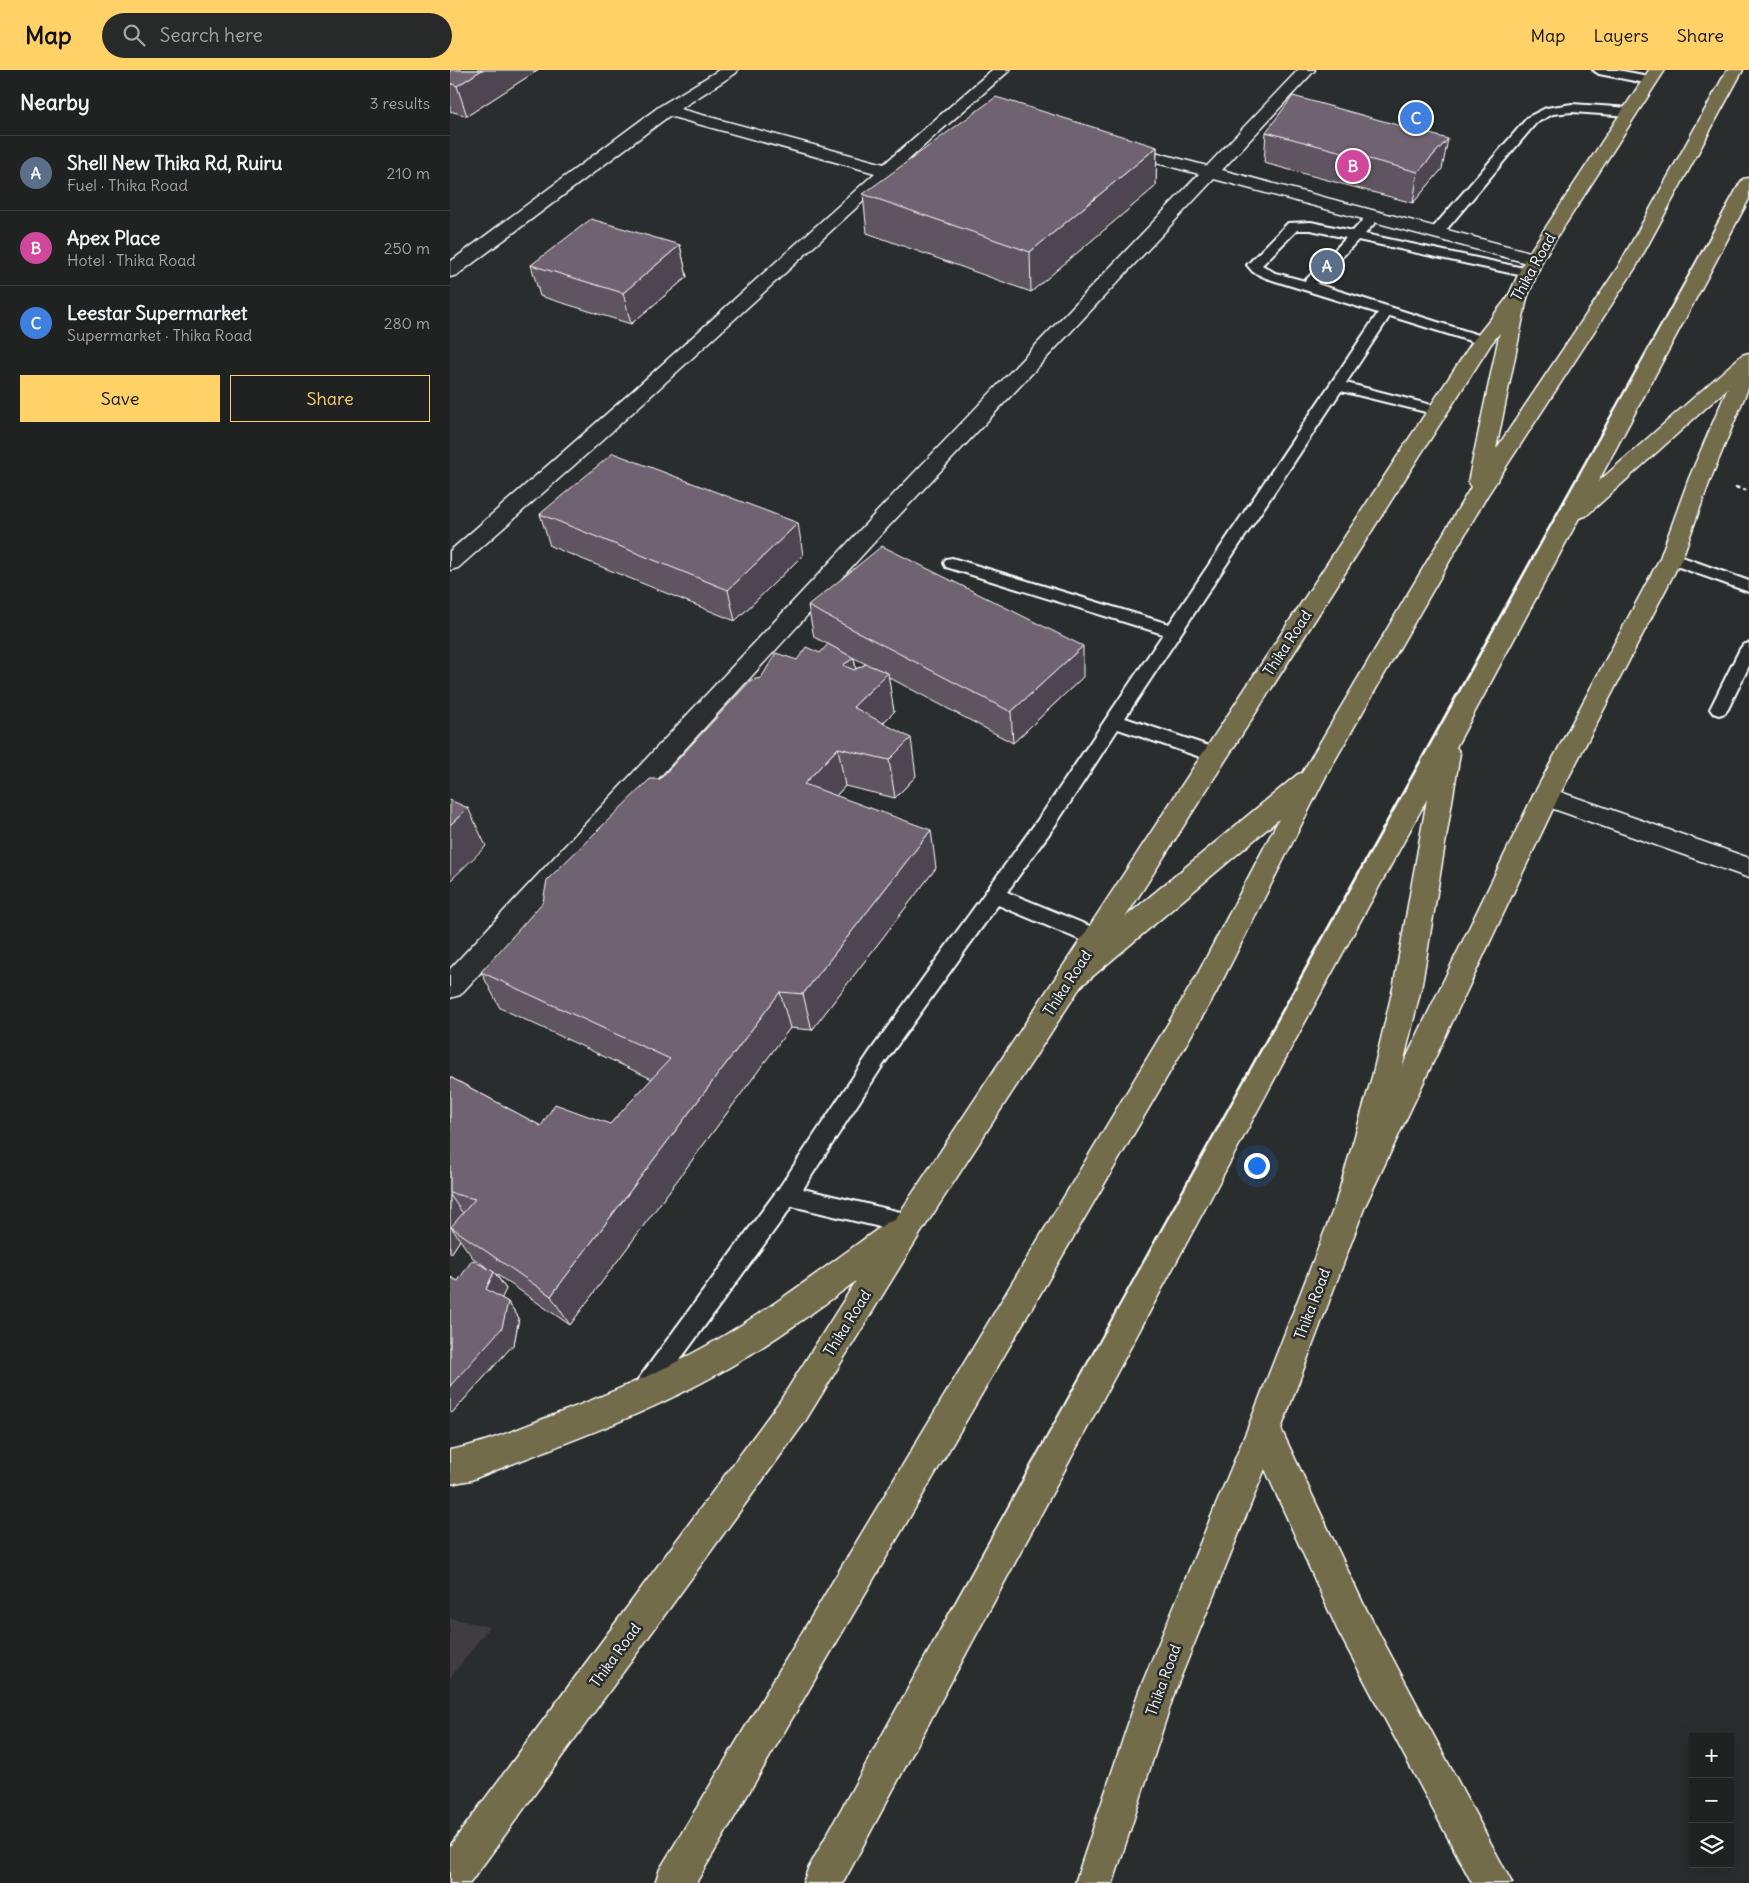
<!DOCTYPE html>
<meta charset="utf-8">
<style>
:root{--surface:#202222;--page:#282a2a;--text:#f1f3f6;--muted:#a2a4a5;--line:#3d3f40;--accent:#ffd166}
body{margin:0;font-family:Delius,sans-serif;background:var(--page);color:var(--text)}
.controls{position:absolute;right:15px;bottom:15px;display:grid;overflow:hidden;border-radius:0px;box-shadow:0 5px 20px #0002}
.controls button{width:45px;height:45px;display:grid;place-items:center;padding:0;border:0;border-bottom:1px solid var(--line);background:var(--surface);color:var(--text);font:25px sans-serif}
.you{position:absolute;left:806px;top:1095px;width:18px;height:18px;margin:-12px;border:4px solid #fff;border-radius:50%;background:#1a73e8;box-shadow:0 0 0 8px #1a73e833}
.badge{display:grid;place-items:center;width:32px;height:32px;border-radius:50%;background:var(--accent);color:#fff;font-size:16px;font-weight:700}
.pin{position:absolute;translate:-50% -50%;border:2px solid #fff;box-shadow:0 1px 5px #0006}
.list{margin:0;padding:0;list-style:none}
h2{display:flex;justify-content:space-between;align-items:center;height:65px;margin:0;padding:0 20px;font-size:21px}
h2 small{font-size:16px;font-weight:400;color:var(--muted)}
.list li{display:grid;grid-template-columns:32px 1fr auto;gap:15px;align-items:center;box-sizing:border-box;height:75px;padding:0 20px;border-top:1px solid var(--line)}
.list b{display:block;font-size:19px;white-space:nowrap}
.list p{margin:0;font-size:16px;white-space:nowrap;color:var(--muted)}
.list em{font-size:16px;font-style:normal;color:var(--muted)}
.actions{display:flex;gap:10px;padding:15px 20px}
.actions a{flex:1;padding:11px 0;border:1px solid var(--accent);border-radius:0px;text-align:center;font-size:18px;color:var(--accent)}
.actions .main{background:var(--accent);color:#111}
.icon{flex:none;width:28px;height:28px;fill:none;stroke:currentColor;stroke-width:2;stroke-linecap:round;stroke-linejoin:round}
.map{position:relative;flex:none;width:1299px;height:1813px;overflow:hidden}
header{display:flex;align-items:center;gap:30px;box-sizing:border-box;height:70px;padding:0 25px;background:var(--accent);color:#111}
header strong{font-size:24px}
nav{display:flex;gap:28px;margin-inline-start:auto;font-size:18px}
.search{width:350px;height:45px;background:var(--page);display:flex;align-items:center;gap:12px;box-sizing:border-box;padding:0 18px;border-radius:28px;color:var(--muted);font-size:19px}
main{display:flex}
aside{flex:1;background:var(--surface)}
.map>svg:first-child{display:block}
.built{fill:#3f3d42}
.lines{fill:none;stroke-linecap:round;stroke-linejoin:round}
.service-casing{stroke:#fff;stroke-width:4}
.minor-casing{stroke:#fff;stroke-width:3}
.primary-casing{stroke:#fff;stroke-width:3}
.trunk-casing{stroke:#fff;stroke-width:3}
.path{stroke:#fff;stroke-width:2.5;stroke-dasharray:4.5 3;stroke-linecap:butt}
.service{fill:#2a2d2e;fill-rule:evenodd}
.minor{fill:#2a2d2e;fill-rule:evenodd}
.primary{fill:#726c4b;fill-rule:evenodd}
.trunk{fill:#726c4b;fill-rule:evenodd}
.wall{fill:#5f5561;stroke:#fff;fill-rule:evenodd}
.shaded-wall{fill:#4e454f;stroke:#fff}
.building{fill:#6f6371;stroke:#fff}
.labels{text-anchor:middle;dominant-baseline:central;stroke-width:5;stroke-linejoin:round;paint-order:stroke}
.street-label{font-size:15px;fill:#fff;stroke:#2a2d2e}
</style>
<header>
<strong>Map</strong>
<div class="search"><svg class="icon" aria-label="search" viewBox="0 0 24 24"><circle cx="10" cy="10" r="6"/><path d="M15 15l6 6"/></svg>Search here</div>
<nav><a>Map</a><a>Layers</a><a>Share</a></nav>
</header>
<main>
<aside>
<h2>Nearby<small>3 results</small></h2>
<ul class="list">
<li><span class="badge" style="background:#5c6f8a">A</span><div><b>Shell New Thika Rd, Ruiru</b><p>Fuel · Thika Road</p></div><em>210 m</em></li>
<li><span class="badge" style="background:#d1479c">B</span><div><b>Apex Place</b><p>Hotel · Thika Road</p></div><em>250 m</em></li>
<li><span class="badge" style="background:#3f7fe0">C</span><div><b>Leestar Supermarket</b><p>Supermarket · Thika Road</p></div><em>280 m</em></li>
</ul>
<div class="actions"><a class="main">Save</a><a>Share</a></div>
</aside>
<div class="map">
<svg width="1299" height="1813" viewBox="0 0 1299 1813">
<rect width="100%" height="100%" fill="#2a2d2e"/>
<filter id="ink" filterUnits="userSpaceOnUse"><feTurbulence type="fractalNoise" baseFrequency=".02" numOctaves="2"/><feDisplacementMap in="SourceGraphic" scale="10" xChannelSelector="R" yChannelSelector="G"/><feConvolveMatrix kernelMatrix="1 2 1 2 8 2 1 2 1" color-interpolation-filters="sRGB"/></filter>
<g filter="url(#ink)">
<!-- built -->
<path class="built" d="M0,1548L39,1557L0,1608Z"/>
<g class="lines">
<defs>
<path id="service" d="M1143,0H1167L1204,7L1206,10L1200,14L1149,4Z
M1122,34L1180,38L1186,42L1180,46L1122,42L1103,44L1086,53L991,166H981L979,163L981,160L1078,47L1096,38Z
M924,142L931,146L915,164L1078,199L1085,203L1078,207L908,170L867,214L1038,268L1040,271L1038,274L1033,275L940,246L896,313L993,338L995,341L993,344L988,345L891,321L675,648L771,680L774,685L771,690L765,692L668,659L606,754L557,822L654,862L657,868L654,874L647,876L640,874L548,835L433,995L353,1119L459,1144L467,1147L470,1154L467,1161L459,1164L342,1136L200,1331L192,1334L184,1331L180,1323L184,1315L329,1118L419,983L592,744L713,564L496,497L494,493L496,489L502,488L719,554L928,243L816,208L803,202L797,195L838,153L861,152L903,161L919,143ZM847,160H861L896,168L855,211L825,203L812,195Z
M1221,483L1299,511V522L1215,492L1213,488L1215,484Z
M1299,573V596L1278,639L1275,643L1269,645L1263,643L1260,639L1290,579L1293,575Z"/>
<path id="minor" d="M269,0H288L286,3L230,39L434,94L542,0H560L488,63L147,375L8,498L0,500V481L178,325L425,103L219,46L7,205L0,207V192L210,36Z
M848,0H865L772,100L1091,185L1093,189L1091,193L1084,195L1077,193L764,109L439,456L10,925L0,928V899L423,446L749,104L664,82L661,78L664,74L670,73L757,96Z
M1096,717L1299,788V808L1087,733L1083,726L1087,719Z"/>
<path id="primary" d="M1199,0H1215L1093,189L1077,228L1041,274L657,876L470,1164L354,1353L20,1813H0V1776L330,1331L406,1211C356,1248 306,1284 251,1313C178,1352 98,1379 21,1410L0,1414V1380C33,1374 65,1360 96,1348C152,1327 207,1304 258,1275C321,1239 378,1195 436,1153L445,1150L637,860L1023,271L1058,227L1075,189Z
M1299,286V316L1261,408L1232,488L1109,726L915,1136L831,1359L913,1533L1062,1813H1022L887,1559L815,1399L725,1621L663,1813H625L689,1621L797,1360L885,1135L1083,726L1210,488L1239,408L1289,292L1292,288Z"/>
<path id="trunk" d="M1277,0H1293L1186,197L1037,426L877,704L766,923L246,1813H205L210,1799L746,907L829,749L630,917L620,920L610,917L606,909L610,901L848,704L852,703L1021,417L1018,412L1057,228L1060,224L1067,222L1074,224L1077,228L1046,379L1168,197Z
M1299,108V129L1148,412L1292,285L1299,283V299L1136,446L1129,448L1006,677L1010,683L972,914L950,1007L915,1135L911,1145L900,1149L889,1145L885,1135L922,1007L944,914L977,729L854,954L393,1813H353L358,1799C669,1237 982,676 1290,113L1293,109Z"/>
</defs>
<!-- service casing -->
<use href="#service" class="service-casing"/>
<!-- minor casing -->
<use href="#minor" class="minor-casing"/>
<!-- primary casing -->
<use href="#primary" class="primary-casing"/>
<!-- trunk casing -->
<use href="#trunk" class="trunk-casing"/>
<!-- path -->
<path class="path" d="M1285,417L1299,421"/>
<!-- service -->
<use href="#service" class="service"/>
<!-- minor -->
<use href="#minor" class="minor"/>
<!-- primary -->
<use href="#primary" class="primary"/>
<!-- trunk -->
<use href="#trunk" class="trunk"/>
</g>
<!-- wall -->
<path class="wall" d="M0,0H88L17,46L0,41Z
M816,62L992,99L963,133L814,93Z
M707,77L706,116L581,222L417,163L413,124Z
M230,175L237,207L181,254L90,226L81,195Z
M90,444L353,485L285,551L100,476Z
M358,536L633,607L563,673L438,607L444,642L433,653L466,706L445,728L395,716L386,726L486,798L362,960L340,958L120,1255L46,1204L56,1219L51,1228L58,1232L69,1248L64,1274L2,1343L0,1342V1207L8,1211L39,1199L23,1188L10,1170L1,1184L0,1183V1007L91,1056L160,1054L202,1009L50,938L31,902L210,709L311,608L347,590L370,583L383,577L364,567ZM404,588L416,594L406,599Z"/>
<!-- shaded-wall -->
<path class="shaded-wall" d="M32,0H88L17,46L7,16Z
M998,69L992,99L963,133L968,102Z
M707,77L706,116L581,222L580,182Z
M230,175L237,207L181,254L173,223Z
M348,453L353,485L285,551L278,520Z
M633,576V607L563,673L561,642Z
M404,588L410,627L393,595Z
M438,603L444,642L410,675L403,637Z
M461,668L466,706L445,728L439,690Z
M388,678L395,716L362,752L354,714Z
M18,738L36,776L0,811V755Z
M481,760L486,798L362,960L353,924Z
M330,922L340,958L120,1255L101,1226Z
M0,1125L21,1155L1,1157L10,1170L1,1184L0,1182Z
M44,1202L56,1219L48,1236L36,1219Z
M58,1232L69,1248L64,1274L2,1343L0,1341V1316Z"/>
<!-- building -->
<path class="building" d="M0,0H32L7,16L0,13Z
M843,26L998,69L968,102L816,62Z
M546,27L707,77L580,182L413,124Z
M141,149L230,175L173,223L81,195Z
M163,383L348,453L278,520L90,444Z
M432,476L633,576L561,642L358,536Z
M378,574L404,588L393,595L404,600L416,594L438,603L403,637L461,668L439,690L388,678L354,714L481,760L353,924L330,922L101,1226L1,1157L25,1129L0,1123V1007L91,1056L105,1034L160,1054L220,989L31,902L93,832L97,810L200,709H210L301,610L311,608L326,583L347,590L356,577L370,583Z
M0,730L18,738L0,755Z
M22,1190L44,1202L36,1219L58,1232L52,1258L0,1316V1207L8,1211Z"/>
</g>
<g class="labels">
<!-- street labels -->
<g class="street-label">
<text transform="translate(1083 197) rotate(-61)">Thika Road</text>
<text transform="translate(837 573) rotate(-57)">Thika Road</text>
<text transform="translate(617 913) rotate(-57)">Thika Road</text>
<text transform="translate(862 1234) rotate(-69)">Thika Road</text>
<text transform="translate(397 1253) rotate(-58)">Thika Road</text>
<text transform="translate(165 1585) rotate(-54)">Thika Road</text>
<text transform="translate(713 1610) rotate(-70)">Thika Road</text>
</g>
</g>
</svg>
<div class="controls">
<button>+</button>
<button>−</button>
<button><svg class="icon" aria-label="layers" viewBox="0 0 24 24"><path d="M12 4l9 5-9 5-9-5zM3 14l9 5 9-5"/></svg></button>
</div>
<div class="you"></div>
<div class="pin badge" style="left:877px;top:196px;background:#5c6f8a">A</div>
<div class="pin badge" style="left:903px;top:96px;background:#d1479c">B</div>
<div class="pin badge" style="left:966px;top:48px;background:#3f7fe0">C</div>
</div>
</main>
